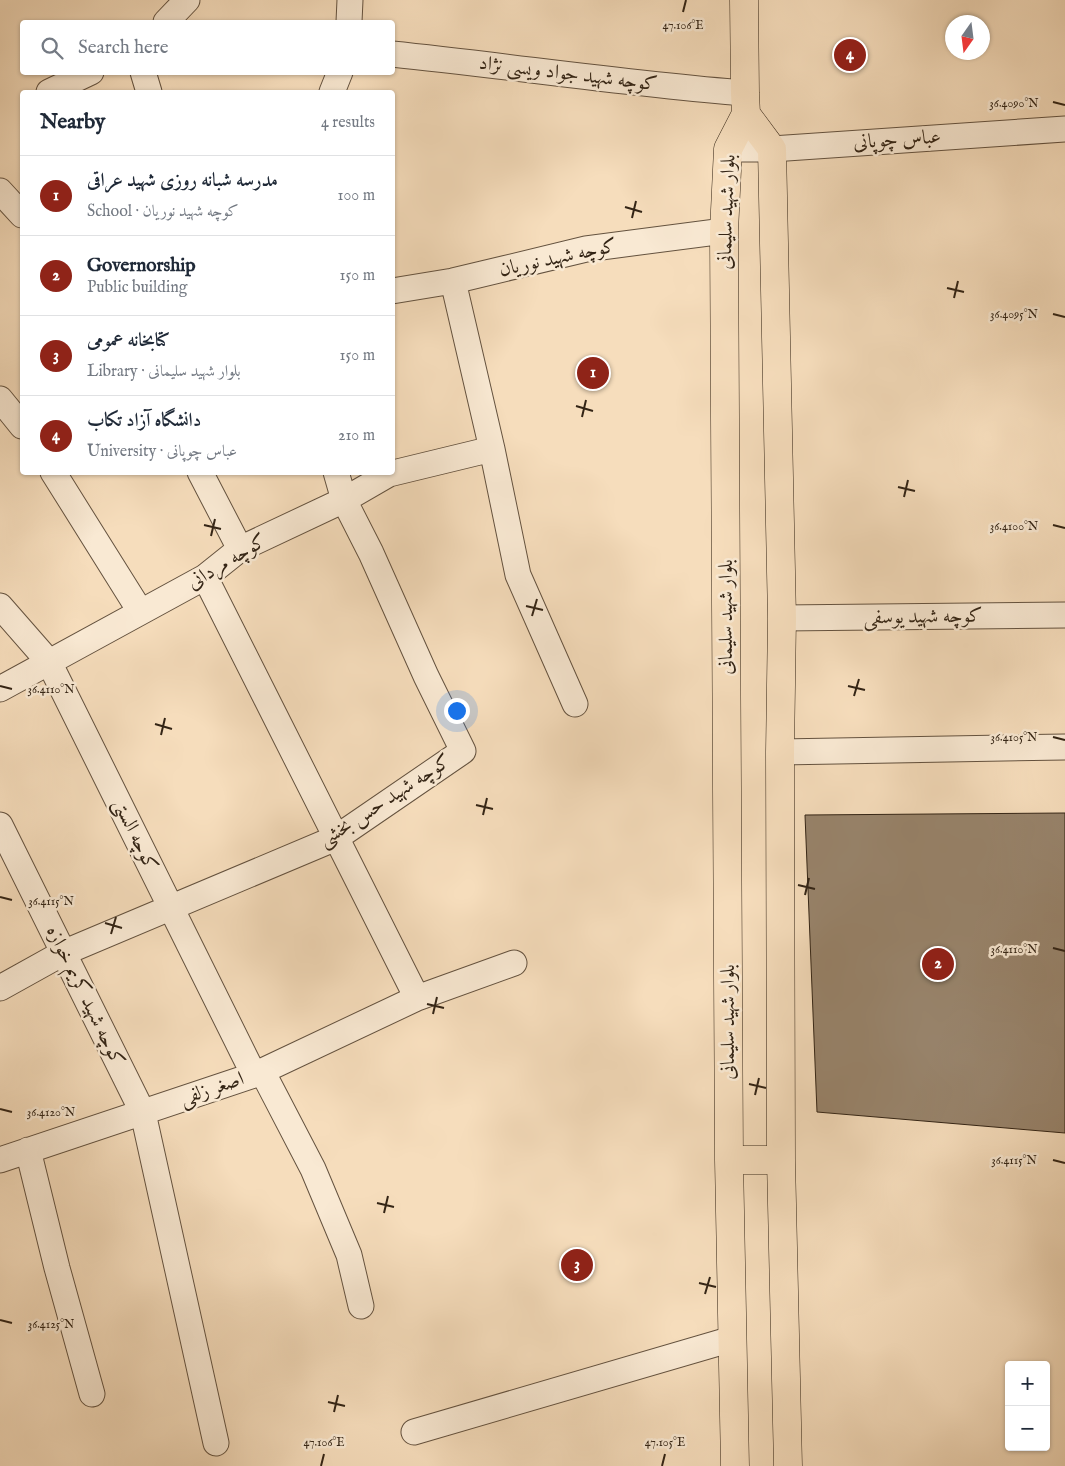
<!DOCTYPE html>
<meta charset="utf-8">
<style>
:root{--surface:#fff;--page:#f6f6f7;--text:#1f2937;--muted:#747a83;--line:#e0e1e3;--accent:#8f2418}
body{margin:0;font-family:"IM FELL English",Amiri,serif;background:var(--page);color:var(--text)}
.controls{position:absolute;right:15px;bottom:15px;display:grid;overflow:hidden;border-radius:5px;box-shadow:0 1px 4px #0004}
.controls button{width:45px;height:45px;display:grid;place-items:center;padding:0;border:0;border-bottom:1px solid var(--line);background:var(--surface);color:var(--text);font:25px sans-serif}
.compass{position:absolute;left:945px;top:15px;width:45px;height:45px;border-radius:50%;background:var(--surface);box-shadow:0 1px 4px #0004;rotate:194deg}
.you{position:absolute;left:456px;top:710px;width:18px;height:18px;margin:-12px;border:4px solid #fff;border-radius:50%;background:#1a73e8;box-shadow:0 0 0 8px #1a73e833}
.badge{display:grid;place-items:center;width:32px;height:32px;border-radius:50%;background:var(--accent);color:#fff;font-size:16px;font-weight:700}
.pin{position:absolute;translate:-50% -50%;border:2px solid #fff;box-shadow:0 1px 5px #0006}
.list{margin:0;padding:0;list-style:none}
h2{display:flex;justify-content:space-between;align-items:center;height:65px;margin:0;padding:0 20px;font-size:21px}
h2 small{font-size:16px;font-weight:400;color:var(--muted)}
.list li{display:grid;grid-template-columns:32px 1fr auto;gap:15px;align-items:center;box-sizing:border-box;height:80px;padding:0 20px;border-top:1px solid var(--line)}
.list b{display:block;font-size:19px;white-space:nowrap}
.list p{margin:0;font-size:16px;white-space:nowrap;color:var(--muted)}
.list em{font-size:16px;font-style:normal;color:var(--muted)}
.icon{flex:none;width:28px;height:28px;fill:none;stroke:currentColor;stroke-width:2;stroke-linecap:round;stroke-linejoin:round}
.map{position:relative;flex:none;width:1065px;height:1466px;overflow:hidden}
.search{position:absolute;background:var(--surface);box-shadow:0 1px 4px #0004;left:20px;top:20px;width:375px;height:55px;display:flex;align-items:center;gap:12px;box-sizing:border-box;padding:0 18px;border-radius:5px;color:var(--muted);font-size:19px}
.panel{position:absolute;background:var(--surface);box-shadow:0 1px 4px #0004;left:20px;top:90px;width:375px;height:385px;border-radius:5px}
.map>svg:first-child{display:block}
.building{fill:#98846c;stroke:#332415}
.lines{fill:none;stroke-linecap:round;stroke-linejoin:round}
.minor-casing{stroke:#64523f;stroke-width:27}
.major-casing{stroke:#332415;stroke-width:29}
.minor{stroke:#f9e9d3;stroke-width:25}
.major{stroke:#f6ddbc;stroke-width:28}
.ticks{fill:none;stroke:#332415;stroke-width:2}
.labels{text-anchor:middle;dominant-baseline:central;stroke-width:5;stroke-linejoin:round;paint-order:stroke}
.street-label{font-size:20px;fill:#332415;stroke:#f9e9d3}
.ticks-label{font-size:12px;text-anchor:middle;fill:#332415;stroke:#f9e9d3;stroke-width:5;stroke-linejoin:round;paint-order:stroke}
</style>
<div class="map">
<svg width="1065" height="1466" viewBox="0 0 1065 1466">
<rect width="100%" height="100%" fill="#f6ddbc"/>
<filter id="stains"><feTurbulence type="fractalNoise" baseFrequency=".004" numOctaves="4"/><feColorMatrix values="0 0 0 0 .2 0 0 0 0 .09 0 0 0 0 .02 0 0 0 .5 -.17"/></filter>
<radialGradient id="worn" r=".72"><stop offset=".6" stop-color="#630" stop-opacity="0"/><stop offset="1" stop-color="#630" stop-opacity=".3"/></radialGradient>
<!-- building -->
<path class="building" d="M1065,813V1133L817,1112L805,815Z"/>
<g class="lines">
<defs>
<path id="minor" d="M166,22L187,0
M349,22L350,0
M392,54C510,66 627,84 745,93
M143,72L149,92
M49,92L91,72
M332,92L340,72
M728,149H772L1065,129
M0,191L22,215
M453,281L492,449L518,575L575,704
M392,291L453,281L586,249L724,231
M0,399L22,426
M53,472L140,611
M200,472L240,549
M205,577L417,998
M0,606L49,662L254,1075
M782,618L1065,615
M0,689L205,577L240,549L344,500L389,474L492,449
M780,752L1065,747
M0,825L143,1113L216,1443
M0,988L63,953L336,838L463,751L426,676L371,553L344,500L336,472
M262,1071L313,1169L349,1255L361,1306
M28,1150L57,1268L92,1394
M0,1160L254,1075L417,998L514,963
M414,1432L732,1339"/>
<path id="major" d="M744,0L745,93L746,114
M746,114L772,149L782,618L780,752L781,1160L788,1466
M729,1160H781
M735,1466L729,1160L724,231L728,149L746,114"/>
</defs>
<!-- minor casing -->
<use href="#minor" class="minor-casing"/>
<!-- major casing -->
<use href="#major" class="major-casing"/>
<!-- minor -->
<use href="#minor" class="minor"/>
<!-- major -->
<use href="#major" class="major"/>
</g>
<!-- ticks -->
<path class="ticks" d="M683,12L686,0M1053,102L1065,105M625,207L642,212M632,218L636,201M947,288L964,292M954,298L958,281M1053,314L1065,317M576,406L593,411M582,417L586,400M898,487L915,491M904,497L908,480M204,525L221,529M1053,525L1065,528M211,536L215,519M526,606L543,610M532,616L537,599M0,686L12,689M848,686L865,690M854,696L859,679M155,724L172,729M161,735L165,718M1053,737L1065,740M476,805L493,809M483,815L487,798M798,885L815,889M805,895L809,878M0,897L12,900M105,923L122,928M111,934L116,917M1053,948L1065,951M427,1004L444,1008M433,1014L437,997M749,1084L766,1088M755,1095L759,1078M0,1109L12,1112M1053,1160L1065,1163M377,1203L394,1207M384,1213L388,1196M699,1283L716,1287M705,1294L710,1277M0,1320L12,1323M328,1402L345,1406M334,1412L338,1395M321,1466L324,1454M662,1466L665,1454"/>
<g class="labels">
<!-- street labels -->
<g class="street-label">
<text transform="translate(568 74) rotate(7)">کوچه شهید جواد ویسی نژاد</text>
<text transform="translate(897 140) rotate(-4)">عباس چوپانی</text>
<text transform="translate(727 212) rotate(-88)">بلوار شهید سلیمانی</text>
<text transform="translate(558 258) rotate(-12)">کوچه شهید نوریان</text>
<text transform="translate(227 562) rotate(-31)">کوچه مردانی</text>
<text transform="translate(726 617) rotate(-90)">بلوار شهید سلیمانی</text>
<text transform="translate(923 617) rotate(-1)">کوچه شهید یوسفی</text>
<text transform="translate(385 801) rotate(-33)">کوچه شهید حس بخشی</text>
<text transform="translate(135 835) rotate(64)">کوچه الستی</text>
<text transform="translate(85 996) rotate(64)">کوچه شهید کریم خوازه</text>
<text transform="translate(728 1022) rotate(-90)">بلوار شهید سلیمانی</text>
<text transform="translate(212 1089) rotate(-19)">اصغر زلفی</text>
</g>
</g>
<g class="ticks-label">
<text x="683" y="29">47.106°E</text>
<text x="1014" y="107">36.4090°N</text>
<text x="1014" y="318">36.4095°N</text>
<text x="1014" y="530">36.4100°N</text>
<text x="51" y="693">36.4110°N</text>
<text x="1014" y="741">36.4105°N</text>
<text x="51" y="905">36.4115°N</text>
<text x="1014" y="953">36.4110°N</text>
<text x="51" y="1116">36.4120°N</text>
<text x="1014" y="1164">36.4115°N</text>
<text x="51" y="1328">36.4125°N</text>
<text x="324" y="1446">47.106°E</text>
<text x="665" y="1446">47.105°E</text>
</g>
<rect width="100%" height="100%" filter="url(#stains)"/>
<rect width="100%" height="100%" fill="url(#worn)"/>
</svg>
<div class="controls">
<button>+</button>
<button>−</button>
</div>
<svg class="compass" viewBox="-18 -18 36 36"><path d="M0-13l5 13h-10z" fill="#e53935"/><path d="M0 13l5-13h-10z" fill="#747a83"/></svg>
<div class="you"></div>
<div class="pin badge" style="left:593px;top:373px">1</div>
<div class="pin badge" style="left:938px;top:964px">2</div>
<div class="pin badge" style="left:577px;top:1265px">3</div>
<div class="pin badge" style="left:850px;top:55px">4</div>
<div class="search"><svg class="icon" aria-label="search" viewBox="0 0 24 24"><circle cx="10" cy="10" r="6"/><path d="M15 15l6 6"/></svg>Search here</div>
<section class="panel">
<h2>Nearby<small>4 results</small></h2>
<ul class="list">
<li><span class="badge">1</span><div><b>مدرسه شبانه روزی شهید عراقی</b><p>School · کوچه شهید نوریان</p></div><em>100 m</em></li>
<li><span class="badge">2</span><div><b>Governorship</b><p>Public building</p></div><em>150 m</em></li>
<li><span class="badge">3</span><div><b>کتابخانه عمومی</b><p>Library · بلوار شهید سلیمانی</p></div><em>150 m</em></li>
<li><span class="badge">4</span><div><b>دانشگاه آزاد تکاب</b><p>University · عباس چوپانی</p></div><em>210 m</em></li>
</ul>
</section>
</div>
